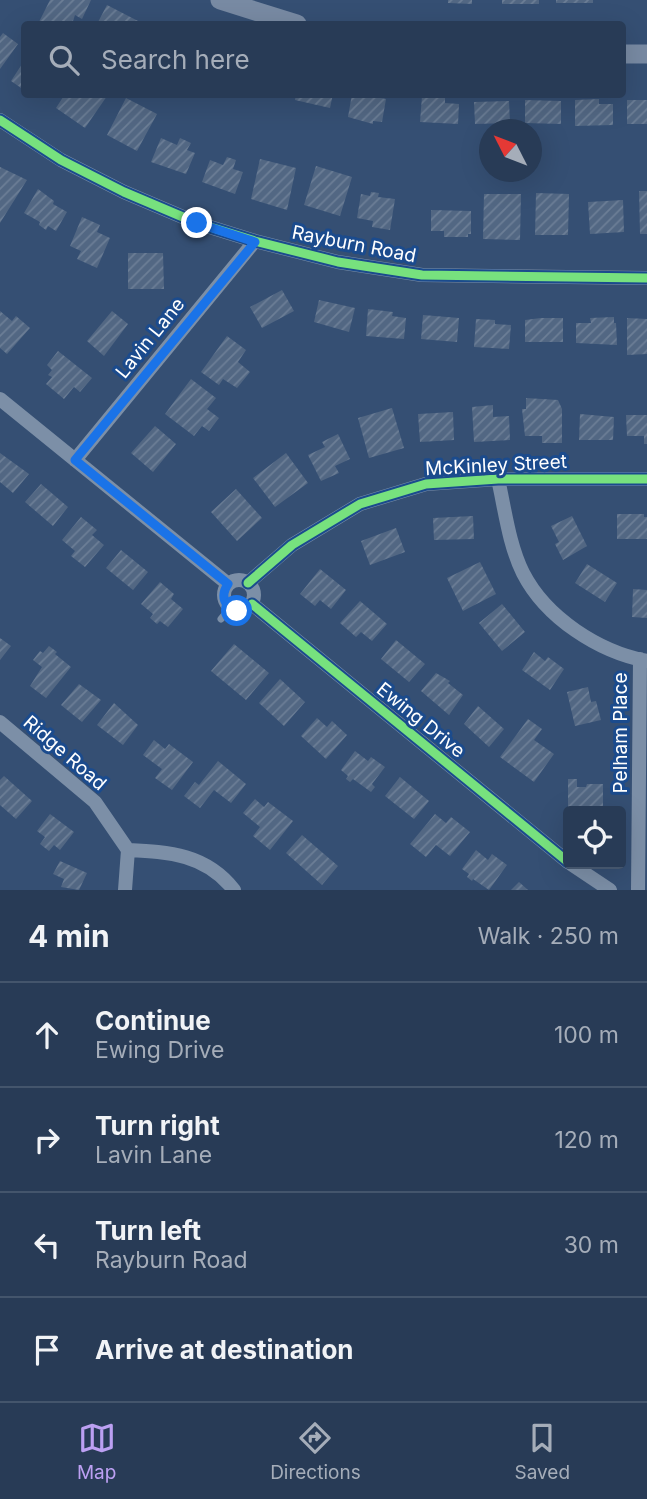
<!DOCTYPE html>
<meta charset="utf-8">
<style>
:root{--surface:#283b56;--page:#30425c;--text:#f1f3f6;--muted:#a5adb9;--line:#44556c;--accent:#bca0f2}
body{margin:0;font-family:Inter,sans-serif;background:var(--page);color:var(--text)}
.controls{position:absolute;right:21px;bottom:21px;display:grid;overflow:hidden;border-radius:7px;box-shadow:0 7px 28px #0002}
.controls button{width:63px;height:63px;display:grid;place-items:center;padding:0;border:0;border-bottom:2px solid var(--line);background:var(--surface);color:var(--text);font:35px sans-serif}
.compass{position:absolute;left:479px;top:119px;width:63px;height:63px;border-radius:50%;background:var(--surface);box-shadow:0 7px 28px #0002;rotate:312deg}
.stop{position:absolute;width:21px;height:21px;margin:-16px;border:5px solid #1a73e8;border-radius:50%;background:#fff}
.stop.end{background:#1a73e8;border-color:#fff;box-shadow:0 2px 7px #0008}
.list{margin:0;padding:0;list-style:none}
h2{display:flex;justify-content:space-between;align-items:center;height:91px;margin:0;padding:0 28px;font-size:30px}
h2 small{font-size:23px;font-weight:400;color:var(--muted)}
.list li{display:grid;grid-template-columns:46px 1fr auto;gap:21px;align-items:center;box-sizing:border-box;height:105px;padding:0 28px;border-top:2px solid var(--line)}
.list b{display:block;font-size:26px;white-space:nowrap}
.list p{margin:0;font-size:23px;white-space:nowrap;color:var(--muted)}
.list em{font-size:23px;font-style:normal;color:var(--muted)}
.icon{flex:none;width:38px;height:38px;fill:none;stroke:currentColor;stroke-width:2;stroke-linecap:round;stroke-linejoin:round}
.map{position:relative;flex:none;width:647px;height:890px;overflow:hidden}
.search{position:absolute;background:var(--surface);box-shadow:0 7px 28px #0002;left:21px;right:21px;top:21px;height:77px;display:flex;align-items:center;gap:18px;box-sizing:border-box;padding:0 24px;border-radius:7px;color:var(--muted);font-size:26px}
.sheet{height:511px;background:var(--surface)}
nav{display:flex;justify-content:space-around;align-items:center;box-sizing:border-box;height:98px;border-top:2px solid var(--line);background:var(--surface);font-size:19px;color:var(--muted)}
nav a{display:grid;justify-items:center;gap:4px}
nav .on{color:var(--accent)}
.map>svg:first-child{display:block}
.building{fill:url(#building-hatch)}
.lines{fill:none;stroke-linecap:round;stroke-linejoin:round}
.lane{stroke:#7c8fa7;stroke-width:7}
.street{stroke:#7c8fa7;stroke-width:14}
.secondary{stroke:#788aa3;stroke-width:19}
.cycleway-casing{stroke:#1b4b8d;stroke-width:13}
.cycleway{stroke:#77e17e;stroke-width:9}
.route{stroke:#1a73e8;stroke-width:9}
.labels{text-anchor:middle;dominant-baseline:central;stroke-width:6;stroke-linejoin:round;paint-order:stroke}
.street-label{font-size:19px;fill:#fff;stroke:#1b4b8d}
</style>
<div class="map">
<svg width="647" height="890" viewBox="0 0 647 890">
<defs>
<pattern id="building-hatch" width="6" height="6" patternUnits="userSpaceOnUse" patternTransform="scale(1.75)"><rect width="6" height="6" fill="#526783"/><path d="M-1 1l2-2M0 6l6-6M5 7l2-2" fill="none" stroke="#6c7e96"/></pattern>
</defs>
<rect width="100%" height="100%" fill="#354f73"/>
<!-- building -->
<path class="building" d="M50,0H91L82,19L75,15L72,24L60,22L57,24H44L39,22Z
M448,0H472V4L448,3Z
M502,0H539V4H502Z
M556,0H593V3H556Z
M107,5L138,21L136,24H97Z
M3,33L18,44L0,69V37Z
M24,61V90L11,81Z
M65,94H104L107,96L85,128L56,108Z
M296,94H333L330,108L295,100Z
M352,94H371V96L386,99L382,122L373,121V124L348,117Z
M422,96L445,98V103L459,104L458,124L420,122Z
M126,98L157,114L137,151L107,135Z
M599,99V104H613V125L575,126V100Z
M525,100L561,101V124L525,123Z
M627,100H647V124H627Z
M509,101L510,123L475,124L474,102Z
M161,138L177,145L180,138L191,143L187,150L195,153L186,174L151,162Z
M227,157L236,160L233,169L243,172L235,194L202,182L210,160L223,165Z
M260,159L296,168L287,210L251,199Z
M316,166L352,177L340,216L304,205Z
M0,167L27,180L0,223Z
M38,189L54,201L53,204L67,212L56,231L48,226L46,230L39,225L40,222L24,213Z
M639,191H647V234H640Z
M371,192L379,193L378,197L395,199L390,230L372,227L373,221L357,218L361,194L370,196Z
M536,193L569,194L568,235H535Z
M484,194H521L520,240L483,239Z
M623,200L624,232L590,234L588,202Z
M431,210L471,211V234H468V237H444V231H431Z
M82,217L100,225L97,232L110,238L97,268L77,259L81,251L70,246Z
M128,253H163L164,289H128Z
M282,290L294,311L262,328L250,307Z
M319,300L355,308L349,332L314,322Z
M368,309L393,312L392,316L406,318L404,339L366,336Z
M0,311L12,321L16,316L30,328L7,354L0,348Z
M112,311L128,324L104,356L87,341Z
M423,315L459,318L457,342L421,339Z
M614,317V323H616L617,345L576,343V323H591L590,318Z
M541,318H563V342H525V320Z
M627,318L647,319V354L627,355Z
M476,319L495,320V324L511,325L509,349L474,347Z
M227,336L246,350L238,362L250,372L237,388L223,379L219,385L201,372Z
M58,351L92,378L80,392L74,387L64,399L46,384L52,377L48,375L52,370L47,365Z
M191,379L216,398L207,409L219,418L209,431L202,426L194,436L165,414Z
M526,398L558,400L562,409V443H542V436H525L522,409H526Z
M493,405V417L509,416L510,440L474,442L472,407Z
M392,408L404,448L369,458L358,418Z
M453,412L454,440L420,442L418,414Z
M580,414L614,417L613,440H579Z
M626,415H647V444H644V436H627Z
M155,426L176,444L153,472L131,453Z
M338,434L350,459L335,466L339,473L321,481L308,455L325,447L322,442Z
M0,453L29,474L13,493L0,482Z
M286,453L308,483L275,507L253,478Z
M41,484L68,507L53,526L25,502Z
M236,489L262,518L237,541L211,512Z
M617,514H644V517H647V539H617Z
M473,516L474,539L434,540L433,518Z
M572,516L587,546L563,560L555,544L559,542L551,526Z
M81,517L97,530L92,535L104,545L85,567L71,556L75,551L62,540Z
M396,528L405,552L370,565L361,541Z
M121,550L148,572L133,590L106,568Z
M480,562L496,594L463,611L447,578Z
M587,564L617,583L605,602L575,583Z
M320,569L346,590L331,609L320,600L315,606L300,594Z
M160,582L174,594L171,599L183,609L168,627L160,621L157,624L150,618L153,614L141,604Z
M633,589L647,590V618L632,617Z
M360,601L387,624L372,641L361,632L356,637L340,623Z
M502,604L525,632L502,651L479,623Z
M0,638L11,646L0,660Z
M396,640L425,664L409,682L381,659Z
M234,644L269,673L246,700L211,671Z
M49,646L57,652L55,654L71,667L46,698L30,686L42,667L33,660L40,651L43,653Z
M534,652L545,661L548,657L564,669L550,690L522,670Z
M436,673L450,681L448,683L463,695L449,715L421,691Z
M280,679L305,702L284,726L259,703Z
M79,684L101,700L82,722L61,705Z
M588,687L591,702L596,701L601,720L575,726L567,692Z
M114,703L138,725L123,745L97,725Z
M478,706L504,729L489,747L464,724Z
M317,718L327,727L332,721L347,735L326,759L301,736Z
M528,719L542,729L534,740L554,754L534,782L500,757Z
M154,740L165,749L169,744L193,762L172,790L155,778L162,769L143,755Z
M355,751L368,761L371,757L385,767L372,784L375,787L371,792L353,779L350,782L346,779L348,776L341,770Z
M218,761L246,784L231,803L214,790L200,808L184,796L195,782L199,785Z
M4,776L32,801L16,819L0,805V780Z
M400,777L429,801L414,819L385,796Z
M568,779H577V787H586L587,784H603V811H568Z
M255,799L264,807L268,802L293,821L270,850L253,836L260,827L243,813Z
M50,814L74,832L60,850L54,845L49,851L40,844L45,837L37,831Z
M435,814L446,823L451,817L470,832L450,856L436,845L426,857L410,844Z
M302,835L338,866L322,885L286,853Z
M476,850L488,860L492,854L507,865L489,890L473,879L472,881L467,877L469,874L462,869Z
M60,861L87,873L79,890L61,887L64,879L53,874Z
M519,882L528,890H511Z"/>
<g class="lines">
<!-- lane -->
<path class="lane" d="M221,619L230,608"/>
<!-- street -->
<path class="street" d="M0,120L61,160L124,192L197,223L255,241L338,262L422,275L647,278
M0,399L228,584
M75,460L255,241
M498,479C505,510 509,545 523,573C546,618 599,652 647,661
M224 595a15 15 0 1 1 30 0a15 15 0 1 1-30 0Z
M248,583L292,545L360,504L426,484L498,479H647
M252,604L568,862
M0,722L95,802L128,850L125,890
M128,850C169,852 206,854 234,890
M571,864L610,890
M638,890L640,659"/>
<!-- secondary -->
<path class="secondary" d="M220,0L297,24
M622,54H647"/>
<defs>
<path id="cycleway" d="M0,120L61,160L124,192L197,223L255,241L338,262L422,275L647,278
M248,583L292,545L360,504L426,484L498,479H647
M252,604L568,862"/>
</defs>
<!-- cycleway casing -->
<use href="#cycleway" class="cycleway-casing"/>
<!-- cycleway -->
<use href="#cycleway" class="cycleway"/>
</g>
<g class="lines">
<!-- route -->
<path class="route" d="M197,223L255,242L75,460L228,584C220,596 224,607 237,611"/>
</g>
<g class="labels">
<!-- street labels -->
<g class="street-label">
<text transform="translate(354 244) rotate(11)">Rayburn Road</text>
<text transform="translate(150 338) rotate(-51)">Lavin Lane</text>
<text transform="translate(496 465) rotate(-3)">McKinley Street</text>
<text transform="translate(421 720) rotate(39)">Ewing Drive</text>
<text transform="translate(620 733) rotate(-90)">Pelham Place</text>
<text transform="translate(65 753) rotate(41)">Ridge Road</text>
</g>
</g>
</svg>
<div class="controls">
<button><svg class="icon" aria-label="locate" viewBox="0 0 24 24"><circle cx="12" cy="12" r="6"/><path d="M12 2v4M12 18v4M2 12h4M18 12h4"/></svg></button>
</div>
<svg class="compass" viewBox="-18 -18 36 36"><path d="M0-13l5 13h-10z" fill="#e53935"/><path d="M0 13l5-13h-10z" fill="#a5adb9"/></svg>
<div class="stop" style="left:237px;top:611px"></div>
<div class="stop end" style="left:197px;top:223px"></div>
<div class="search"><svg class="icon" aria-label="search" viewBox="0 0 24 24"><circle cx="10" cy="10" r="6"/><path d="M15 15l6 6"/></svg>Search here</div>
</div>
<section class="sheet">
<h2>4 min<small>Walk · 250 m</small></h2>
<ul class="list">
<li><svg class="icon" aria-label="ahead" viewBox="0 0 24 24"><path d="M12 20V5M6 11l6-6 6 6"/></svg><div><b>Continue</b><p>Ewing Drive</p></div><em>100 m</em></li>
<li><svg class="icon" aria-label="right" viewBox="0 0 24 24"><path d="M7 20v-9h11M14 6l5 5-5 5"/></svg><div><b>Turn right</b><p>Lavin Lane</p></div><em>120 m</em></li>
<li><svg class="icon" aria-label="left" viewBox="0 0 24 24"><path d="M17 20v-9H6M10 6l-5 5 5 5"/></svg><div><b>Turn left</b><p>Rayburn Road</p></div><em>30 m</em></li>
<li><svg class="icon" aria-label="arrive" viewBox="0 0 24 24"><path d="M6 21V4h12l-3 4 3 4H6"/></svg><div><b>Arrive at destination</b></div></li>
</ul>
</section>
<nav>
<a class="on"><svg class="icon" aria-label="map" viewBox="0 0 24 24"><path d="M3 6l6-2 6 2 6-2v14l-6 2-6-2-6 2zM9 4v14M15 6v14"/></svg>Map</a>
<a><svg class="icon" aria-label="directions" viewBox="0 0 24 24"><path d="M12 3l9 9-9 9-9-9zM9 14v-3h6M13 9l2 2-2 2"/></svg>Directions</a>
<a><svg class="icon" aria-label="saved" viewBox="0 0 24 24"><path d="M7 4h10v16l-5-4-5 4z"/></svg>Saved</a>
</nav>
